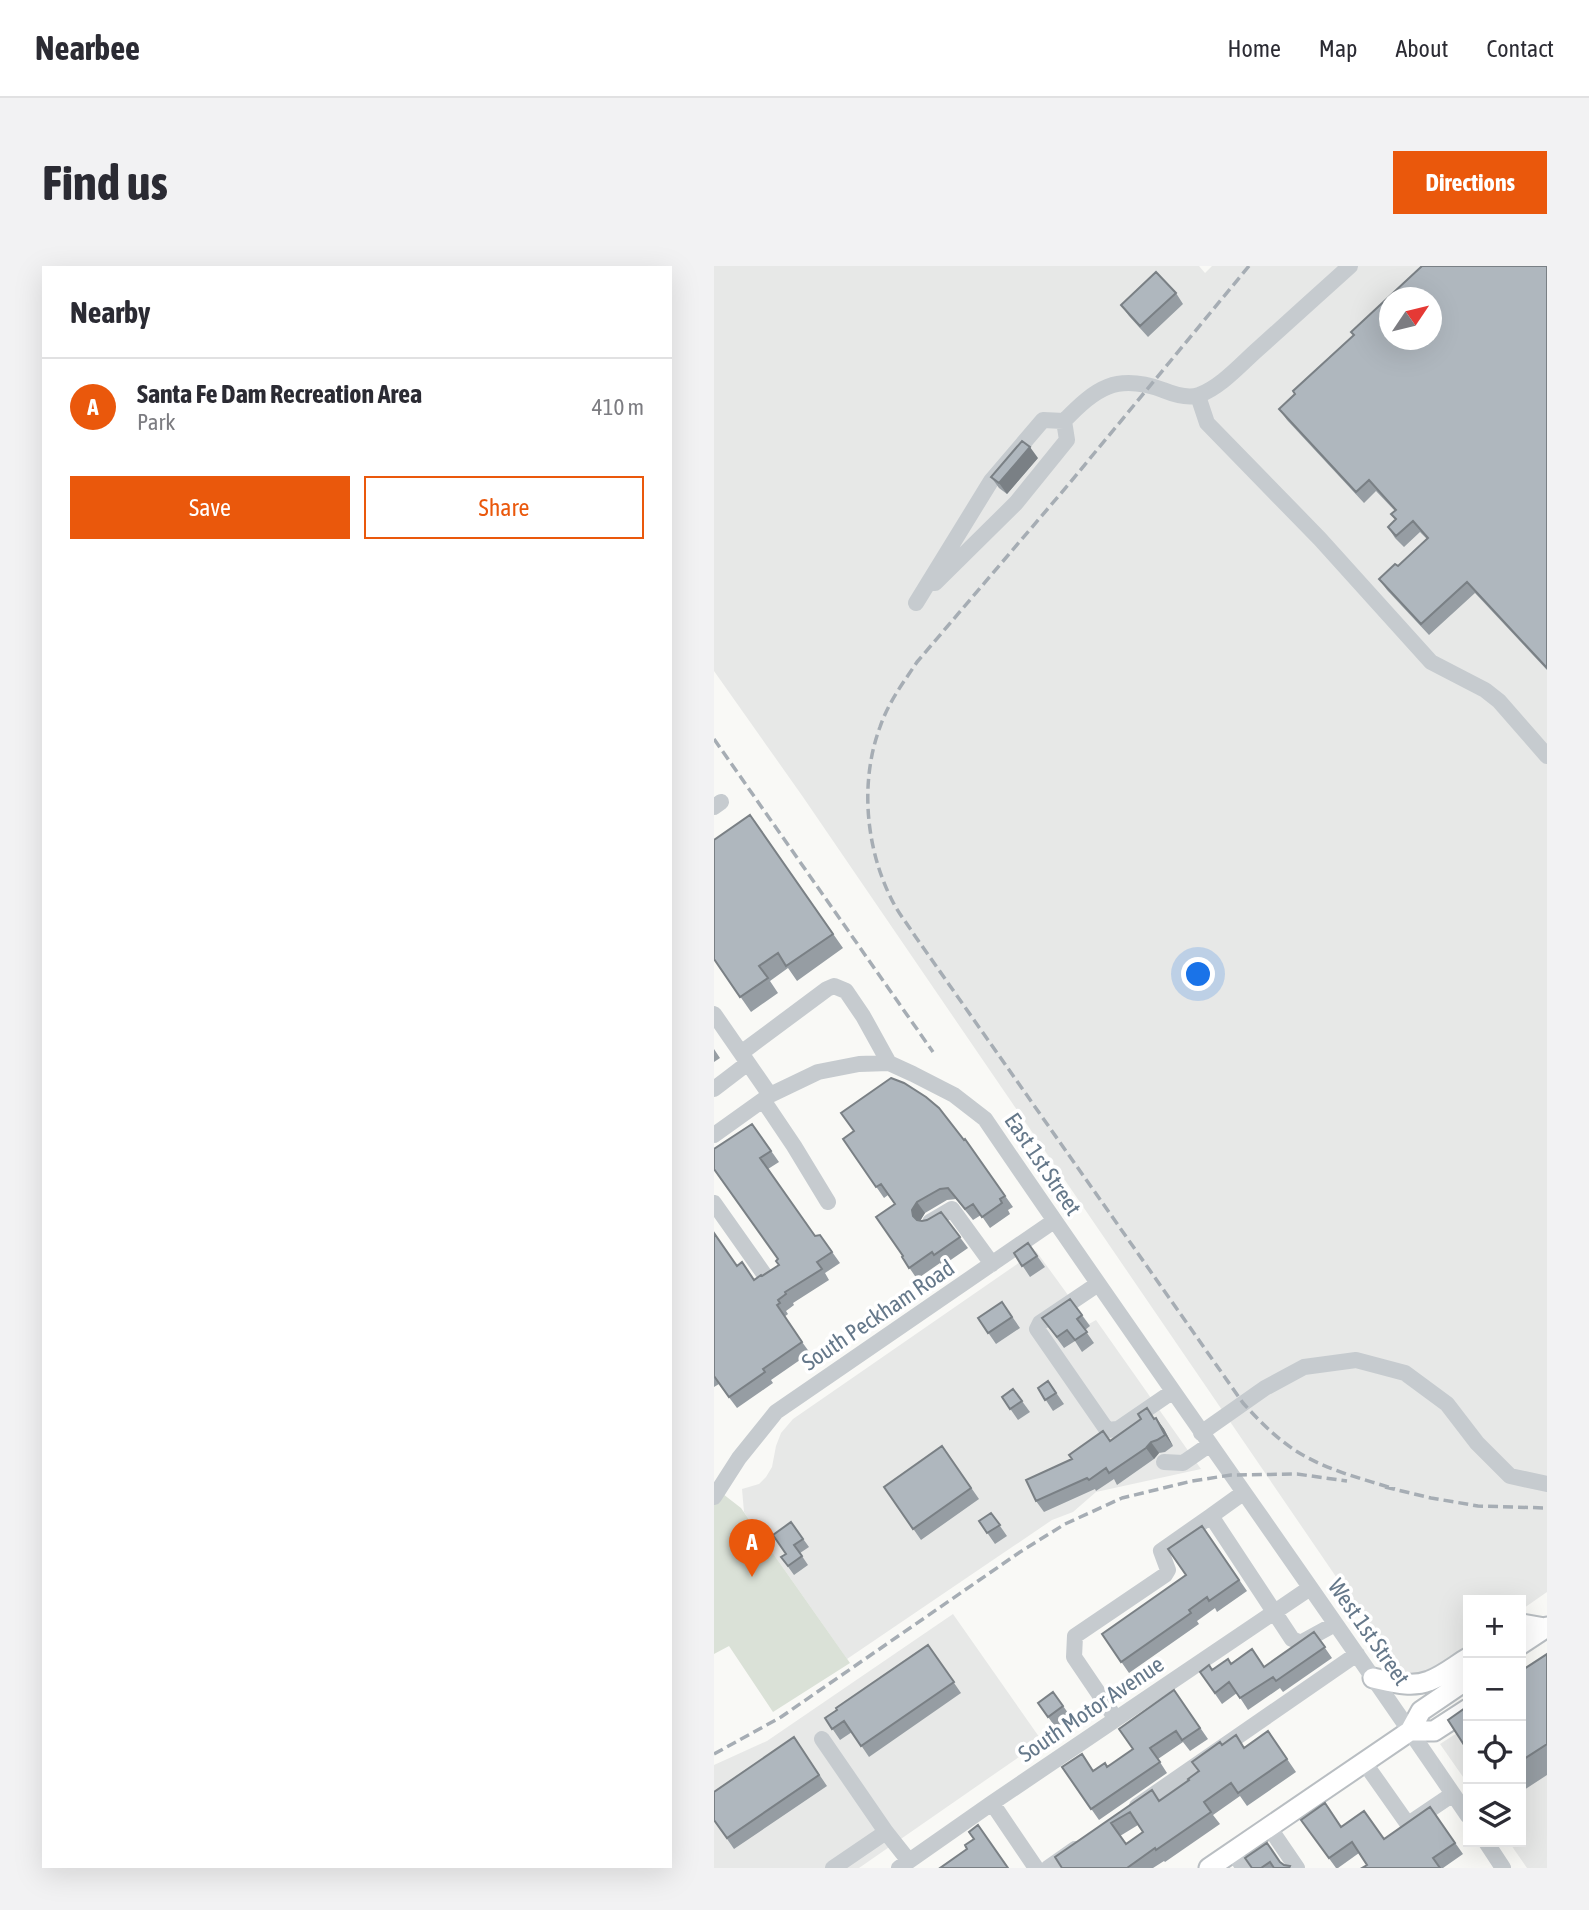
<!DOCTYPE html>
<meta charset="utf-8">
<style>
:root{--surface:#fff;--page:#f2f2f3;--text:#2b2b33;--muted:#7c7c81;--line:#e1e1e2;--accent:#ea580c}
body{margin:0;font-family:"Asap Condensed",sans-serif;background:var(--page);color:var(--text)}
.controls{position:absolute;right:21px;bottom:21px;display:grid;overflow:hidden;border-radius:0px;box-shadow:0 7px 28px #0002}
.controls button{width:63px;height:63px;display:grid;place-items:center;padding:0;border:0;border-bottom:2px solid var(--line);background:var(--surface);color:var(--text);font:35px sans-serif}
.compass{position:absolute;left:665px;top:21px;width:63px;height:63px;border-radius:50%;background:var(--surface);box-shadow:0 7px 28px #0002;rotate:55deg}
.you{position:absolute;left:485px;top:709px;width:24px;height:24px;margin:-18px;border:5px solid #fff;border-radius:50%;background:#1a73e8;box-shadow:0 0 0 10px #1a73e833}
.badge{display:grid;place-items:center;width:46px;height:46px;border-radius:50%;background:var(--accent);color:#fff;font-size:23px;font-weight:700}
.pin{position:absolute;translate:-50% -58px;filter:drop-shadow(0 2px 4px #0008)}
.pin::after{content:'';position:absolute;top:37px;width:24px;height:21px;background:inherit;clip-path:polygon(0 0,100% 0,50% 100%)}
.list{margin:0;padding:0;list-style:none}
h2{display:flex;justify-content:space-between;align-items:center;height:91px;margin:0;padding:0 28px;font-size:30px}
h2 small{font-size:23px;font-weight:400;color:var(--muted)}
.list li{display:grid;grid-template-columns:46px 1fr auto;gap:21px;align-items:center;box-sizing:border-box;height:98px;padding:0 28px;border-top:2px solid var(--line)}
.list b{display:block;font-size:26px;white-space:nowrap}
.list p{margin:0;font-size:23px;white-space:nowrap;color:var(--muted)}
.list em{font-size:23px;font-style:normal;color:var(--muted)}
.actions{display:flex;gap:14px;padding:21px 28px}
.actions a{flex:1;padding:16px 0;border:2px solid var(--accent);border-radius:0px;text-align:center;font-size:24px;color:var(--accent)}
.actions .main{background:var(--accent);color:#fff}
.icon{flex:none;width:38px;height:38px;fill:none;stroke:currentColor;stroke-width:2;stroke-linecap:round;stroke-linejoin:round}
.map{position:relative;flex:none;width:833px;height:1602px;overflow:hidden;border-radius:0px}
header{display:flex;align-items:center;gap:42px;box-sizing:border-box;height:98px;padding:0 35px;background:var(--surface);border-bottom:2px solid var(--line)}
header strong{font-size:33px}
nav{display:flex;gap:38px;margin-inline-start:auto;font-size:24px}
.intro{display:flex;align-items:center;justify-content:space-between;box-sizing:border-box;height:168px;padding:0 42px}
h1{margin:0;font-size:49px}
.button{padding:18px 32px;border-radius:0px;background:var(--accent);color:#fff;font-size:24px;font-weight:700}
main{display:flex;gap:42px;padding:0 42px}
aside{flex:1;background:var(--surface);border-radius:0px;box-shadow:0 7px 28px #0002}
.map>svg:first-child{display:block}
.built{fill:#e7e8e7;fill-rule:evenodd}
.green{fill:#dae1d7}
.lines{fill:none;stroke-linecap:round;stroke-linejoin:round}
.major-casing{stroke:#b9bec2;stroke-width:23}
.minor{stroke:#c6cbcf;stroke-width:16}
.major{stroke:#fff;stroke-width:19}
.rail{stroke:#a6adb4;stroke-width:3.5;stroke-dasharray:10 5;stroke-linecap:butt}
.wall{fill:#969da3;fill-rule:evenodd}
.shaded-wall{fill:#7a8085}
.building{fill:#afb7be;stroke:#7a8085;stroke-width:2;fill-rule:evenodd}
.labels{text-anchor:middle;dominant-baseline:central;stroke-width:7;stroke-linejoin:round;paint-order:stroke}
.street-label{font-size:23px;fill:#65788a;stroke:#fff}
</style>
<header>
<strong>Nearbee</strong>
<nav><a>Home</a><a>Map</a><a>About</a><a>Contact</a></nav>
</header>
<div class="intro"><h1>Find us</h1><a class="button">Directions</a></div>
<main>
<aside>
<h2>Nearby<small></small></h2>
<ul class="list">
<li><span class="badge">A</span><div><b>Santa Fe Dam Recreation Area</b><p>Park</p></div><em>410 m</em></li>
</ul>
<div class="actions"><a class="main">Save</a><a>Share</a></div>
</aside>
<div class="map">
<svg width="833" height="1602" viewBox="0 0 833 1602">
<rect width="100%" height="100%" fill="#f9f9f6"/>
<!-- built -->
<path class="built" d="M0,0H485L491,7L498,0H833V1326L807,1344V1334H754V1379L696,1419L89,531L0,405ZM676,32H718V74H676Z
M322,985L375,1058L382,1054L487,1203L382,1226L359,1246L338,1254L133,1393L30,1246L28,1223L45,1218L52,1211L58,1201L62,1180L67,1167L79,1153Z
M239,1348L328,1475L145,1602H0V1499L53,1475Z
M833,1409V1602H813L795,1576H807V1426Z
M754,1460V1518L726,1478Z"/>
<!-- green -->
<path class="green" d="M0,1221L27,1242L136,1397L59,1446L15,1380L0,1388Z"/>
<g class="lines">
<defs>
<path id="major" d="M807,1358L831,1362
M807,1378L833,1361
M659,1412C678,1416 697,1422 715,1415C729,1410 742,1399 754,1392
M696,1465H720L754,1443
M495,1602L696,1465L707,1445L754,1413"/>
</defs>
<!-- major casing -->
<use href="#major" class="major-casing"/>
<!-- minor -->
<path class="minor" d="M484,130L493,157L606,273L717,396L771,424L785,435L833,490
M221,317L302,237L353,174L350,155
M202,337L277,215L329,154L350,155C382,122 402,107 449,124C459,128 474,133 485,129C507,121 527,98 544,83C575,55 605,28 636,0
M0,541L7,536
M0,748L56,829
M27,787L113,723L120,720L132,725L149,750L175,797
M0,823L34,797
M49,834L80,880L114,936
M0,869L56,829L104,806L145,798L175,797L199,808L240,829L271,853C430,1087 595,1316 754,1550
M0,937L50,1008
M216,956L238,943L278,998
M384,1018L326,1057L323,1063L393,1164L404,1163L458,1126
M487,1167L551,1122L590,1101L642,1094L691,1107L733,1138L763,1177L796,1210L833,1218
M450,1196L469,1197L495,1179
M0,1231L25,1192L62,1146L340,955
M497,1250L529,1227
M402,1453L360,1391L361,1370L451,1309L454,1304L447,1285L497,1250L578,1373L585,1376L590,1375L621,1358
M108,1473L172,1566L195,1595
M650,1496L693,1557L699,1555L739,1528
M278,1537L322,1602
M423,1540L643,1388
M555,1561L583,1602
M772,1576L789,1602
M519,1586L530,1602
M119,1602L172,1566
M185,1602L278,1537L596,1322
M334,1602L361,1583"/>
<!-- major -->
<use href="#major" class="major"/>
<!-- rail -->
<path class="rail" d="M535,0L354,219L203,396C189,417 174,437 166,461C145,517 152,586 180,638C186,649 194,659 201,670L529,1137C546,1156 565,1175 587,1188C616,1205 649,1213 681,1223
M0,473L219,786
M671,1221L717,1232L764,1240L833,1242
M0,1488L67,1451L306,1286L351,1258L408,1232L478,1215L517,1209L583,1208L633,1215"/>
</g>
<!-- wall -->
<path class="wall" d="M833,0V404L761,327L715,369L673,324L665,313L684,300L713,273L706,266L690,281L681,272L674,261L681,254L677,248L681,245L662,225L650,237L573,154L565,143L581,128Z
M462,27L469,38L434,71L415,50L407,39Z
M324,192L293,228L285,222L277,211Z
M36,549L129,682L83,715L74,702L56,715L64,727L37,746L0,693Z
M0,783L6,792L0,796Z
M38,858L65,896L54,903L101,970L106,969L126,997L111,1007L115,1014L79,1037L80,1039L72,1045L74,1048L70,1051L96,1087L57,1114L59,1117L23,1142L5,1118L0,1121V967L23,1000L40,1014L48,1010L65,999Z
M129,873L250,874L251,873L299,941L294,944L296,948L276,962L267,949L259,954L242,933L233,934L211,947L206,955L213,954L227,946L254,982L228,1000L226,997L203,1013L188,991L189,990L181,938L174,929L170,932Z
M314,977L331,1001L316,1011L300,987Z
M356,1033L376,1060L371,1064L380,1077L368,1086L361,1075L350,1082L328,1052Z
M288,1036L306,1062L282,1078L264,1052Z
M334,1115L350,1138L339,1145L324,1122Z
M299,1123L316,1146L304,1154L288,1131Z
M442,1152L450,1163L459,1180L451,1186L445,1187L440,1193L403,1219L400,1213L382,1225L381,1223L330,1246L322,1235L396,1175Z
M228,1180L265,1233L207,1274L170,1221Z
M277,1247L293,1270L281,1278L265,1255Z
M77,1256L95,1281L86,1287L94,1299L80,1309L67,1291L72,1288Z
M488,1260L533,1325L503,1346L501,1342L483,1355L485,1358L415,1407L388,1368L472,1309Z
M600,1366L618,1392L569,1426L566,1422L534,1444L523,1427L508,1438L486,1406L517,1398L550,1401Z
M214,1379L247,1427L155,1491L138,1466L126,1474L111,1452Z
M833,1388V1509L807,1526V1405Z
M460,1424L494,1473L476,1485L469,1476L444,1493L453,1507L385,1554L348,1501L380,1505L393,1501L419,1483Z
M339,1426L357,1451L342,1462L324,1437Z
M554,1465L582,1506L533,1540L526,1530L499,1549L506,1558L451,1596L450,1595L439,1602H348L341,1591L438,1524L445,1535L475,1514L508,1479L530,1482ZM424,1559L429,1566L412,1578L406,1570Z
M80,1471L113,1520L20,1583L0,1554Z
M716,1541L749,1588L729,1602H648L653,1599L645,1587L624,1602H622L587,1554L627,1561L670,1573Z
M531,1592L566,1596L577,1602H538Z"/>
<!-- shaded-wall -->
<path class="shaded-wall" d="M316,181L324,192L293,228L285,217Z
M203,936L211,947L206,955L207,961L199,950L198,944Z
M442,1152L450,1163L459,1180L451,1169Z
M437,1176L445,1187L440,1193L432,1182Z"/>
<!-- building -->
<path class="building" d="M708,0H833V402L753,316L707,358L665,313L681,298L684,300L714,272L699,255L682,270L674,261L682,253L677,248L682,244L655,214L642,226L565,143L581,128L579,125L640,69L637,66ZM676,32H718V74H676Z
M442,6L462,27L426,60L407,39Z
M308,175L316,181L285,217L277,211Z
M36,549L119,668L72,700L64,687L45,700L54,712L26,731L0,693V574Z
M177,812L190,817L212,831L225,842L250,874L251,873L291,930L286,933L288,937L268,951L259,938L251,943L234,922L226,923L203,936L198,944L199,950L203,954L208,955L213,954L227,946L246,971L220,989L218,986L195,1002L188,991L189,990L162,951L181,938L167,918L162,921L129,873L140,865L127,847Z
M38,858L57,885L46,892L101,970L106,969L118,986L103,996L108,1003L71,1026L72,1028L64,1034L66,1037L63,1039L88,1076L49,1103L51,1106L15,1131L0,1110V967L23,1000L28,996L40,1014L47,1009L48,1010L65,999L62,995L64,993L0,903V883Z
M314,977L323,990L308,1000L300,987Z
M356,1033L368,1049L363,1053L373,1066L361,1074L353,1064L343,1071L328,1052Z
M288,1036L298,1051L274,1067L264,1052Z
M334,1115L342,1127L331,1134L324,1122Z
M299,1123L308,1135L296,1143L288,1131Z
M433,1142L440,1153L442,1152L451,1169L443,1174L437,1176L432,1182L395,1207L392,1202L375,1214L373,1212L322,1235L312,1214L358,1193L355,1189L389,1165L396,1175L427,1153L424,1148Z
M228,1180L257,1222L199,1263L170,1221Z
M277,1247L286,1259L273,1267L265,1255Z
M77,1256L89,1273L80,1279L88,1290L74,1300L67,1291L72,1288L59,1269Z
M488,1260L525,1314L495,1335L493,1331L475,1344L477,1347L407,1396L388,1368L472,1309L454,1283Z
M600,1366L611,1381L562,1415L559,1411L526,1432L515,1416L501,1427L486,1406L495,1399L498,1404L514,1393L517,1398L538,1383L550,1401Z
M214,1379L240,1416L147,1480L130,1455L118,1463L111,1452L123,1444L122,1442Z
M833,1388V1478L807,1495V1405Z
M460,1424L486,1462L468,1474L462,1465L436,1482L446,1496L377,1543L348,1501L368,1488L379,1505L391,1497L393,1501L419,1483L405,1463Z
M339,1426L349,1440L334,1451L324,1437Z
M754,1440V1485L734,1454Z
M554,1465L573,1493L524,1527L517,1517L490,1536L497,1546L442,1584L441,1582L413,1602H348L341,1591L438,1524L445,1535L475,1514L474,1513L485,1505L478,1496L506,1476L508,1479L522,1469L530,1482ZM416,1546L429,1566L412,1578L397,1557Z
M80,1471L105,1509L13,1572L0,1554V1526Z
M611,1537L627,1561L650,1545L670,1573L716,1541L741,1577L719,1592L726,1602H648L653,1599L638,1576L615,1592L587,1554Z
M264,1559L294,1602H226L253,1583L251,1579L260,1573L255,1566Z
M553,1577L566,1596L570,1599L576,1600L575,1602H560L556,1596L547,1602H538L531,1592Z"/>
<g class="labels">
<!-- street labels -->
<g class="street-label">
<text transform="translate(329 898) rotate(56)">East 1st Street</text>
<text transform="translate(164 1049) rotate(-34)">South Peckham Road</text>
<text transform="translate(655 1366) rotate(55)">West 1st Street</text>
<text transform="translate(377 1443) rotate(-34)">South Motor Avenue</text>
</g>
</g>
</svg>
<div class="controls">
<button>+</button>
<button>−</button>
<button><svg class="icon" aria-label="locate" viewBox="0 0 24 24"><circle cx="12" cy="12" r="6"/><path d="M12 2v4M12 18v4M2 12h4M18 12h4"/></svg></button>
<button><svg class="icon" aria-label="layers" viewBox="0 0 24 24"><path d="M12 4l9 5-9 5-9-5zM3 14l9 5 9-5"/></svg></button>
</div>
<svg class="compass" viewBox="-18 -18 36 36"><path d="M0-13l5 13h-10z" fill="#e53935"/><path d="M0 13l5-13h-10z" fill="#7c7c81"/></svg>
<div class="you"></div>
<div class="pin badge" style="left:38px;top:1311px">A</div>
</div>
</main>
